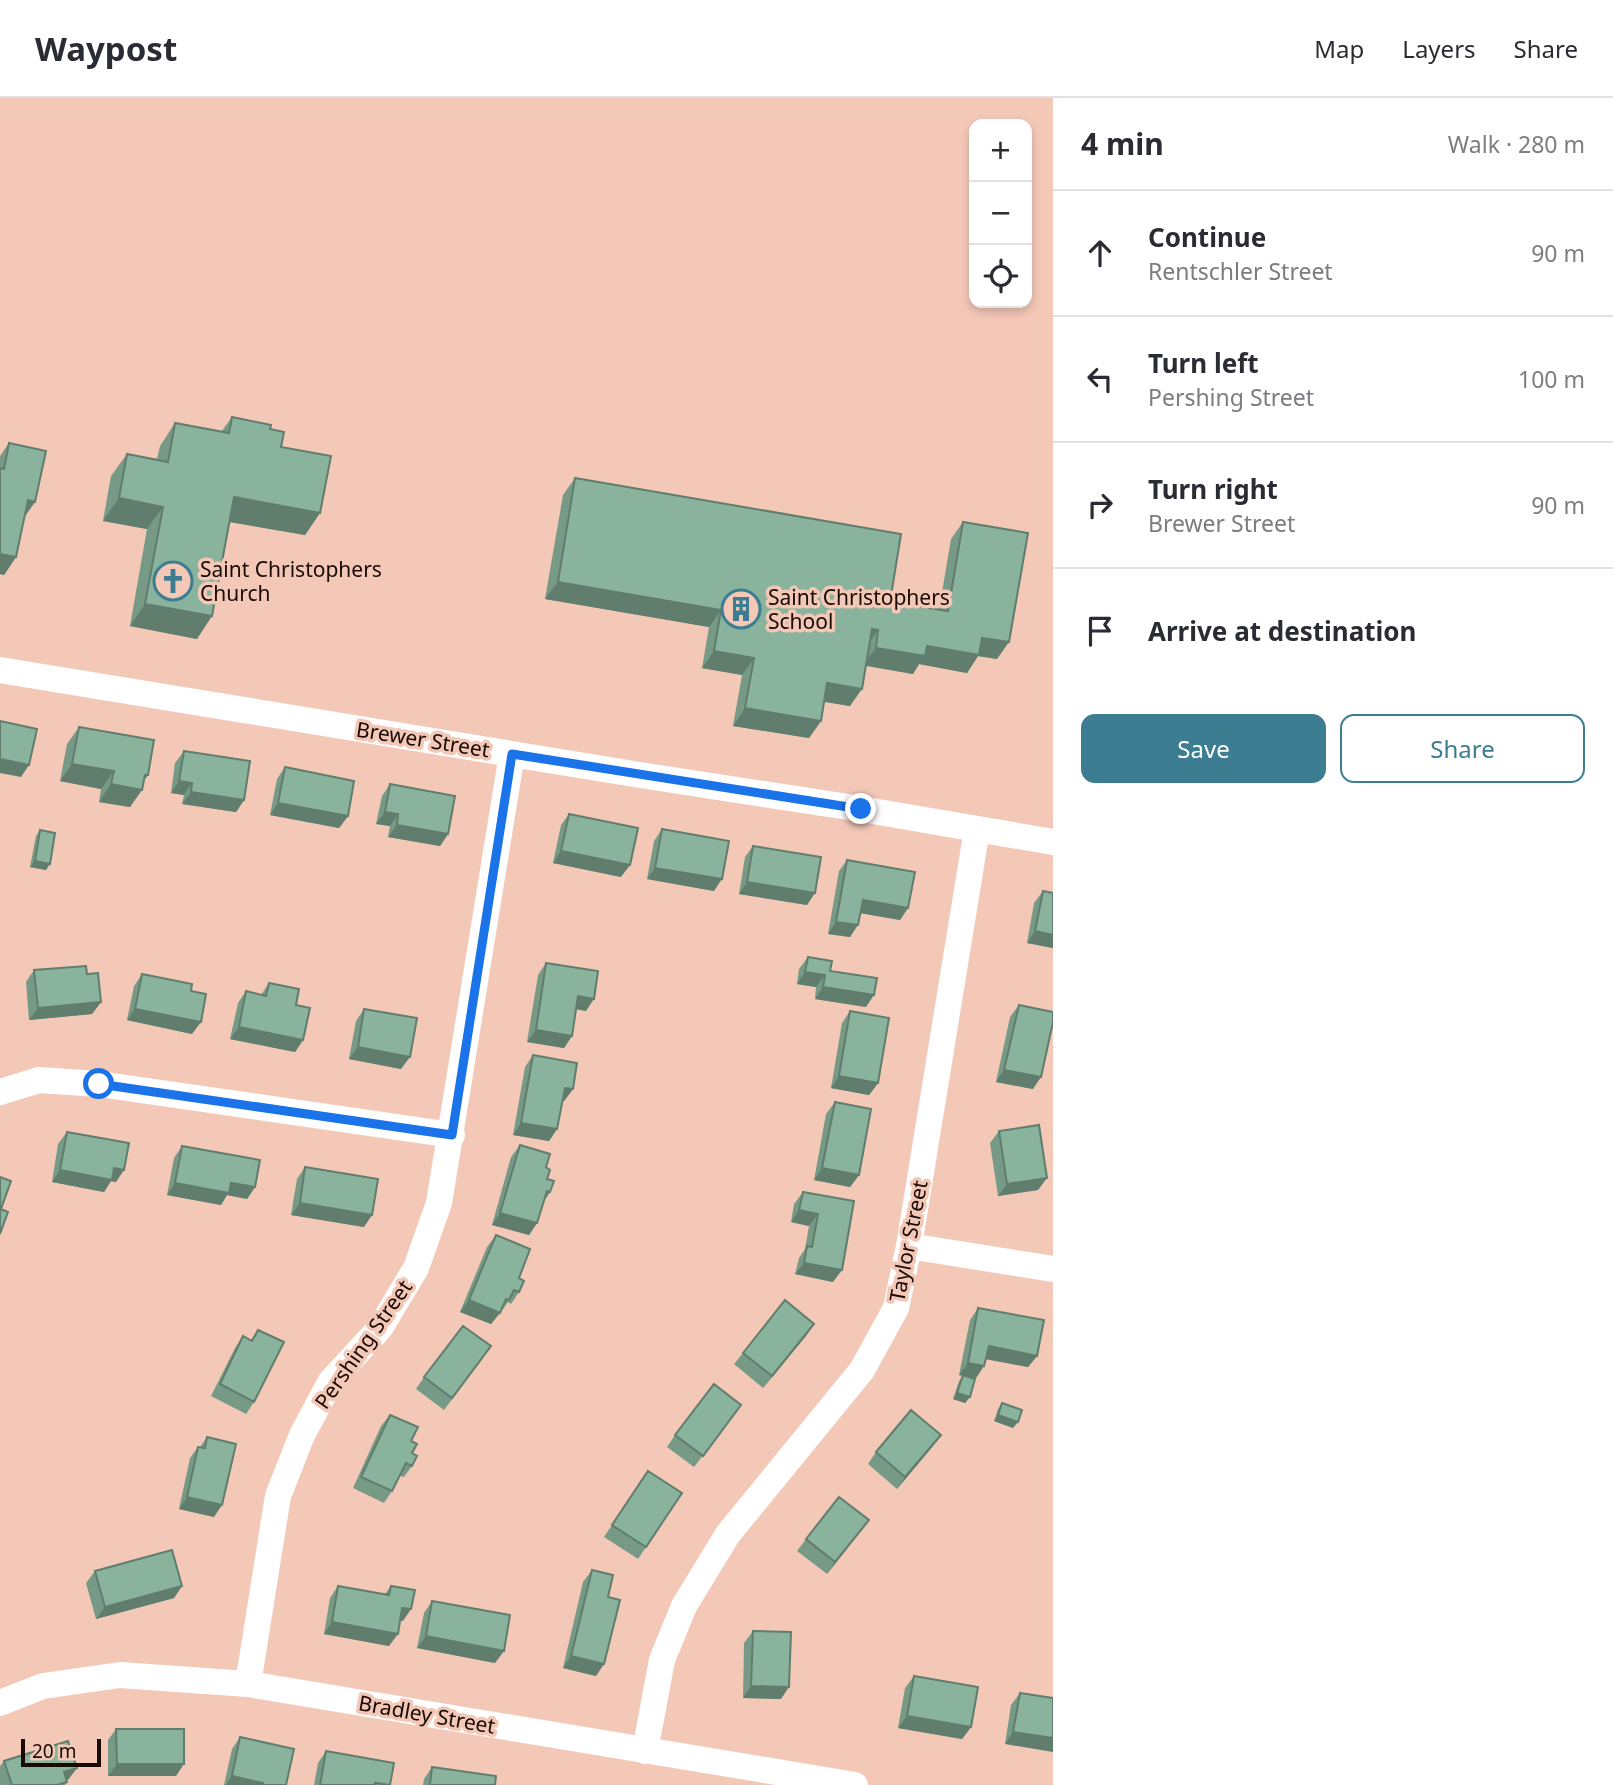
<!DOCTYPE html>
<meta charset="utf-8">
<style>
:root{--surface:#fff;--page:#f2f2f3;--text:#2b2b33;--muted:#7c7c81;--line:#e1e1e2;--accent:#3d7d91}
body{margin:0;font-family:"Noto Sans",sans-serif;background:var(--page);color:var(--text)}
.controls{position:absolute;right:21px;top:21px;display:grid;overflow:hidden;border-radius:14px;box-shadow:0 4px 10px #0003}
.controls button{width:63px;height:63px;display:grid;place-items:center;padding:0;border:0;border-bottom:2px solid var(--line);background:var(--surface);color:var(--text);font:35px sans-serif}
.scale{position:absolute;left:21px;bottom:18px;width:80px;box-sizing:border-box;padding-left:7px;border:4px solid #180a05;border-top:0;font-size:19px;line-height:24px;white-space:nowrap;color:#180a05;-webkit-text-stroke:5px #f4c8b7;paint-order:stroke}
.stop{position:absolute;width:21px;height:21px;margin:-16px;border:5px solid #1a73e8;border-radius:50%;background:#fff}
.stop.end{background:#1a73e8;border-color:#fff;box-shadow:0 2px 7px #0008}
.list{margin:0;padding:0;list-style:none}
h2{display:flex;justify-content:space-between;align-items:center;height:91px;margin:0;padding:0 28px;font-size:30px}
h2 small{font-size:23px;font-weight:400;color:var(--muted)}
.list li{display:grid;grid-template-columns:46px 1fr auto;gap:21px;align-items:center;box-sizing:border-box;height:126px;padding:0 28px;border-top:2px solid var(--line)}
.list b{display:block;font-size:26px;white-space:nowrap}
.list p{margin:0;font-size:23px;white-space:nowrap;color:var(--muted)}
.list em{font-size:23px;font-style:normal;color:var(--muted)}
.actions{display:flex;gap:14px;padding:21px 28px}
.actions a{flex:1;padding:16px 0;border:2px solid var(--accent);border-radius:14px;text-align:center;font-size:24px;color:var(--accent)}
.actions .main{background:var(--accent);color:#fff}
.icon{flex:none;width:38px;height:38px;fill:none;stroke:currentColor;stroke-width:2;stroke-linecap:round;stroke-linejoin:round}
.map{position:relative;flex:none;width:1053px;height:1687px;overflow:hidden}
header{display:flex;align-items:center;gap:42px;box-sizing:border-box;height:98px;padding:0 35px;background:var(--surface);border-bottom:2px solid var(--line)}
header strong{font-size:33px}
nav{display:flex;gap:38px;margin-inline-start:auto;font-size:24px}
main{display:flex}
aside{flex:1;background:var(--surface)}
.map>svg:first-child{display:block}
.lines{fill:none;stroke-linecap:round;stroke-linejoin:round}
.minor{stroke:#fff;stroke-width:26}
.wall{fill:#769a86}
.shaded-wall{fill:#607d6d}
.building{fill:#89b39c;stroke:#607d6d;stroke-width:2}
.route{stroke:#1a73e8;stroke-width:9}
.labels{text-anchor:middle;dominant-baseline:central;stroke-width:7;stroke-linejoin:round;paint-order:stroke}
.poi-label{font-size:21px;fill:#180a05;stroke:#f4c8b7;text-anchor:start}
.street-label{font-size:21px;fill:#180a05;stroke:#f4c8b7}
</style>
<header>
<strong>Waypost</strong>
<nav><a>Map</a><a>Layers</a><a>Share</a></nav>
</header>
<main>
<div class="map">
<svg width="1053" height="1687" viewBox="0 0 1053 1687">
<rect width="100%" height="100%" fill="#f4c8b7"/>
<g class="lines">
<!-- minor -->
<path class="minor" d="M0,572L640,677L861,711L1053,744
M0,994L39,982L99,986L452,1037
M909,1148L1053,1171
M248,1586L278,1398L302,1337L331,1283L380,1230L416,1170L439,1105L512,656
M0,1605L43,1588L120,1577L248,1586L855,1687
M645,1653L662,1562L684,1508L728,1436L862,1272L896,1210L909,1148L977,731"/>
</g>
<!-- wall -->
<path class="wall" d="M232,319L270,331L320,415L305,437L230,424L197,541L130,528L147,431L103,423L111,378L127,356L157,361L160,348L175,325L221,334Z
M9,345L24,420L16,459L4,477L0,476V358Z
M575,380L890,504L939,512L951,441L963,424L997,561L978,558L967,575L919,566L913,576L866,568L850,608L824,604L821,623L809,640L733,628L742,577L702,570L709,529L545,501L563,397Z
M79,629L144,683L130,709L99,704L101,691L60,683L67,646Z
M184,653L244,702L236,714L182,706L184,697L171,695L175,665Z
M285,669L348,718L339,730L270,717L277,681Z
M390,686L448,736L440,748L388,739L390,728L376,726L382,698Z
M569,716L621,779L553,765L561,727Z
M662,731L714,793L647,781L654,743Z
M40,732L46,772L30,769L36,738Z
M753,748L807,807L739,796L745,759Z
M847,762L908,810L900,822L860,815L850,839L828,836L839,773Z
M1043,793L1053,795V850L1027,845L1034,805Z
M808,859L830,873L866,909L815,901L816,889L797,886L799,871Z
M546,865L586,913L576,911L572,938L564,950L527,944L538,877Z
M34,872L87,876L101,904L92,916L29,922L26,884Z
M142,876L191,893L192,936L127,922L134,888Z
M269,885L296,907L303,942L295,954L230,941L238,905L246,893L261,897Z
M1019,907L1033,991L996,984L1010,919Z
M364,911L401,971L349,961L356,923Z
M850,913L878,985L869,997L831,990L842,925Z
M533,957L573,991L564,1003H562L557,1031L549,1043L513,1037L525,969Z
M835,1004L859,1077L850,1089L814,1082L826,1016Z
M999,1033L1038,1092L998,1098L990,1045Z
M67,1034L116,1084L111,1083L104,1094L52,1084L58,1046Z
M520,1047L546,1069L547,1081L543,1105L537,1125L529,1137L492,1127L511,1059Z
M182,1048L255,1089L247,1101L227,1097L221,1107L167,1097L174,1060Z
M305,1069L364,1129L291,1117L297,1081Z
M803,1094L854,1103L833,1184L795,1176L799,1160L805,1151L809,1128L791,1124L794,1106Z
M496,1137L519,1194L511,1206L508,1204L501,1214H500L491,1226L460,1214L487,1149Z
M978,1210L1037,1258L1028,1269L986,1261L984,1268L976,1280L968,1279L970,1299L965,1305L953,1301L959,1283L963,1278L959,1277L970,1222Z
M814,1226L763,1290L734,1266L743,1255Z
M258,1232L254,1304L246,1316L211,1298L235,1250L243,1238L251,1242Z
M483,1260L444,1312L416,1291L424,1279Z
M1002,1305L1013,1330L994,1323L998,1311Z
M390,1317L412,1355V1368L404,1379L400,1378L392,1393L384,1405L353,1390L381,1328Z
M733,1319L694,1369L667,1349L675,1337Z
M941,1337L932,1349L897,1391L868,1366L876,1354Z
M207,1339L214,1419L179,1411L190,1360L198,1349H200Z
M648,1373L682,1395L638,1461L604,1439Z
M860,1434L827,1476L797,1453L806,1441Z
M592,1472L608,1499L596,1578L563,1570L583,1484Z
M95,1473L182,1488L174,1500L96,1521L86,1485Z
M338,1488L385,1496L391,1488L403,1523L400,1522L389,1548L324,1536L330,1500Z
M432,1503L495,1565L417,1550L424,1515Z
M753,1533L781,1601L743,1600L744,1545Z
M914,1578L971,1629L962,1641L898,1630L905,1590Z
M1020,1595L1053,1600L1005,1646L1011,1607Z
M116,1631L176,1678H108V1642Z
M240,1639L286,1687H224L232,1651Z
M326,1653L390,1687H314L318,1665Z
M4,1663L68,1682H66L67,1684L65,1687H0V1668Z
M432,1669L495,1687H423L424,1681Z"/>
<!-- shaded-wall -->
<path class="shaded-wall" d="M234,399L320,415L305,437L218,422Z
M119,400L163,409L147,431L103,423Z
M28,402L35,404L23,421Z
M0,456L16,459L4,477L0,476Z
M558,484L721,512L709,529L545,501Z
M145,506L212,518L197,541L130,528Z
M872,531L878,532L866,549Z
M982,540L1009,544L997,561L978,558L967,575L919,566L913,576L863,567L876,550L927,548Z
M714,553L754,560L742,577L702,570Z
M827,585L862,591L850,608L815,602Z
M745,610L821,623L809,640L733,628Z
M0,661L29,667L21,679L0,675Z
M72,666L114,673L101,691L60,683Z
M145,677H148L138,691L142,692L130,709L99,704L111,686Z
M179,683L192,685L184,697L171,695Z
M191,694L244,702L236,714L182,706Z
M278,705L348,718L339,730L270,717Z
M385,714L398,716L390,728L376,726Z
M397,727L448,736L440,748L388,739Z
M561,753L630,767L621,779L553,765Z
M35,763L50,766L46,772L30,769Z
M655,770L722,781L714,793L647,781Z
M747,784L815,795L807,807L739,796Z
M863,802L908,810L900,822L854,814Z
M836,824L858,827L850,839L828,836Z
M1035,833L1053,837V850L1027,845Z
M805,874L825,877L816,889L797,886Z
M823,889L874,897L866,909L815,901Z
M578,898L594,901L586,913L570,910Z
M101,904L92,916L29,922L38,910Z
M135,911L201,924L192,936L127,922Z
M239,929L303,942L295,954L230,941Z
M536,932L572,938L564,950L527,944Z
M358,949L410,959L401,971L349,961Z
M1004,972L1041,979L1033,991L996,984Z
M839,978L878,985L869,997L831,990Z
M565,990L573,991L564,1003L556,1002Z
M521,1025L557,1031L549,1043L513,1037Z
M114,1070L124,1072L116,1084L111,1083L104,1094L52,1084L60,1072Z
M822,1070L859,1077L850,1089L814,1082Z
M1047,1080L1038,1092L998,1098L1007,1086Z
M175,1085H231L255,1089L247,1101L227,1097L221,1107L167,1097Z
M547,1093L550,1094L542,1106Z
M300,1105L372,1117L364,1129L291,1117Z
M799,1112L818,1116L809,1128L791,1124Z
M500,1115L537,1125L529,1137L492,1127Z
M804,1165L842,1172L833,1184L795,1176Z
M469,1202L500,1215L491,1226L460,1214Z
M814,1226L806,1238L763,1290L772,1278Z
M989,1248L1037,1258L1028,1269L980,1260Z
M968,1265L984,1268L976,1280L959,1277Z
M957,1295L970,1299L965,1305L953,1301Z
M998,1317L1018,1324L1013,1330L994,1323Z
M941,1337L932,1349L897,1391L905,1379Z
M187,1399L222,1407L214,1419L179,1411Z
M869,1422L860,1434L827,1476L835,1464Z
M182,1488L174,1500L96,1521L105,1509Z
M402,1510L411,1511L403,1523L394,1522Z
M332,1524L398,1536L389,1548L324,1536Z
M426,1538L504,1553L495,1565L417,1550Z
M571,1558L604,1566L596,1578L563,1570Z
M751,1588L789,1589L781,1601L743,1600Z
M907,1618L971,1629L962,1641L898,1630Z
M1013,1634L1053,1640V1654L1005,1646Z
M117,1666H184L176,1678H108Z
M77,1670L68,1682L55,1686L64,1674Z
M232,1678L263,1685L262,1687H226Z"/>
<!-- building -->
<path class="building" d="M232,319L271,327L270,331L284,334L281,349L331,358L320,415L234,399L212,518L145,506L163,409L119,400L127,356L168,364L175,325L229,335Z
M9,345L46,353L35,404L28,402L16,459L0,456V370L4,371Z
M575,380L901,436L890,504L948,513L963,424L1028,435L1009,544L982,540L979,557L927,548L925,558L876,550L878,532L872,531L862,591L827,585L821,623L745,610L754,560L714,553L721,512L558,484Z
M0,623L37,631L29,667L0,661Z
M79,629L154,642L148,677H145L142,692L111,686L114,673L72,666Z
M184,653L250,663L244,702L191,694L192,685L179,683Z
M285,669L354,683L348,718L278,705Z
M390,686L455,698L448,736L397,727L398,716L385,714Z
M569,716L638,730L630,767L561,753Z
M662,731L729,743L722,781L655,770Z
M40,732L55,735L50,766L35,763Z
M753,748L821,759L815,795L747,784Z
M847,762L915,774L908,810L863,802L858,827L836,824Z
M1043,793L1053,795V837L1035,833Z
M808,859L832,863L830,873L877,880L874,897L823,889L825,877L805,874Z
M546,865L598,873L594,901L578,898L572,938L536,932Z
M86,868L87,876L98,875L101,904L38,910L34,872Z
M142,876L192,886L191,893L206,896L201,924L135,911Z
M269,885L299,891L296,907L310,910L303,942L239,929L246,893L266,898Z
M1019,907L1053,914V924L1041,979L1004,972Z
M364,911L417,920L410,959L358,949Z
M850,913L889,920L878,985L839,978Z
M533,957L577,965L573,991L565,990L557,1031L521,1025Z
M835,1004L871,1011L859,1077L822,1070Z
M1039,1027L1047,1080L1007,1086L999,1033Z
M67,1034L129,1045L124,1072L114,1070L112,1082L60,1072Z
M520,1047L550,1056L546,1069L550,1072L547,1081L554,1083L550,1094L547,1093L537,1125L500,1115Z
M182,1048L260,1062L255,1089L231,1085L229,1095L175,1085Z
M305,1069L378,1081L372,1117L300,1105Z
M0,1079L11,1083L1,1111L8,1114L0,1136Z
M803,1094L854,1103L842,1172L804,1165L807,1148L812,1149L818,1116L799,1112Z
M496,1137L530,1151L519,1180L524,1183L519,1194L514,1192L509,1202L506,1201L500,1215L469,1202Z
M785,1202L814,1226L772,1278L743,1255Z
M978,1210L1044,1222L1037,1258L989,1248L984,1268L968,1265Z
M463,1228L491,1248L452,1300L424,1279Z
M258,1232L284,1244L254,1304L220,1286L243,1238L252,1243Z
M963,1277L975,1281L970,1299L957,1295Z
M714,1286L741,1307L703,1358L675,1337Z
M1002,1305L1022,1312L1018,1324L998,1317Z
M911,1312L941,1337L905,1379L876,1354Z
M390,1317L418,1329L411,1343L417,1346L412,1355L417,1358L412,1368L406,1365L392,1393L361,1379Z
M207,1339L236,1346L222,1407L187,1399L198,1349L205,1350Z
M648,1373L682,1395L646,1449L612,1427Z
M839,1399L869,1422L835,1464L806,1441Z
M172,1452L182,1488L105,1509L95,1473Z
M592,1472L613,1477L608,1499L620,1502L604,1566L571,1558Z
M338,1488L389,1497L391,1488L415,1492L411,1511L402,1510L398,1536L332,1524Z
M432,1503L510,1517L504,1553L426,1538Z
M753,1533L791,1534L789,1589L751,1588Z
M914,1578L978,1589L971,1629L907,1618Z
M1020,1595L1053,1600V1640L1013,1634Z
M116,1631H184V1666H117Z
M240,1639L294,1651L286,1687H263V1685L232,1678Z
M68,1643L77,1670L64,1674L67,1684L57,1687H12L4,1663Z
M326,1653L394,1665L390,1687L375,1685V1687H320Z
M432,1669L496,1678L495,1687H430Z"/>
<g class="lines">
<!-- route -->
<path class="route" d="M99,986L452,1037L512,656L861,711"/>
</g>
<!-- icons -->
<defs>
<symbol id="church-ring" viewBox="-11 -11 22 22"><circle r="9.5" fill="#f4c8b7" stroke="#3d7d91" stroke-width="1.5"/><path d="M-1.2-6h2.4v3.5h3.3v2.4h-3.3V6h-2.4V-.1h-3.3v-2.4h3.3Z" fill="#3d7d91"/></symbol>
<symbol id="building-ring" viewBox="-11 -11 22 22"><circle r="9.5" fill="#f4c8b7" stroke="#3d7d91" stroke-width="1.5"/><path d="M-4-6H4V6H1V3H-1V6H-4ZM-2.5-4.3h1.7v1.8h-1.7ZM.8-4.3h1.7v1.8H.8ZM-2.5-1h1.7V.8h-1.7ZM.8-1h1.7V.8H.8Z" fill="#3d7d91"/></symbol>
</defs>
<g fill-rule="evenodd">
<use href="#church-ring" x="151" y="461" width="44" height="44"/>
<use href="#building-ring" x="719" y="489" width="44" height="44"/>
</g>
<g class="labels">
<!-- poi labels -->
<g class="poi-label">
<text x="200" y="471">Saint Christophers<tspan x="200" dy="24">Church</tspan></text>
<text x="768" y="499">Saint Christophers<tspan x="768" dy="24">School</tspan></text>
</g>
<!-- street labels -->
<g class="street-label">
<text transform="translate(423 641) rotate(9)">Brewer Street</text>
<text transform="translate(908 1143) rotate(-79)">Taylor Street</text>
<text transform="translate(363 1246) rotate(-55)">Pershing Street</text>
<text transform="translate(427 1616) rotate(10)">Bradley Street</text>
</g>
</g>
</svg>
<div class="controls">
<button>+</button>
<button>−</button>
<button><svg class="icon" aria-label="locate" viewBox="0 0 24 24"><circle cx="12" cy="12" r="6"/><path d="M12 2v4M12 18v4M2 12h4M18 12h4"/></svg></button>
</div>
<div class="scale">20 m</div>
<div class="stop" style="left:99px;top:986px"></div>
<div class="stop end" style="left:861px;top:711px"></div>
</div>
<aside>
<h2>4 min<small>Walk · 280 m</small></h2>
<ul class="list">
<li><svg class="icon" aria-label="ahead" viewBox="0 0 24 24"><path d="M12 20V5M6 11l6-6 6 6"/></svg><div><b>Continue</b><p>Rentschler Street</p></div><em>90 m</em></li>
<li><svg class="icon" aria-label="left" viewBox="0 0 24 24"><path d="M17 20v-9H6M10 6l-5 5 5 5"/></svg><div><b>Turn left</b><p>Pershing Street</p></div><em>100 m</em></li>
<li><svg class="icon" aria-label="right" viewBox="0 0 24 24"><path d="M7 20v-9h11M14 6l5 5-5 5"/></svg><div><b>Turn right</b><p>Brewer Street</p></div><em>90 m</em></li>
<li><svg class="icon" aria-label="arrive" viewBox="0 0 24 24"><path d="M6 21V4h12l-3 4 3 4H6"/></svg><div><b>Arrive at destination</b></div></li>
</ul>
<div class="actions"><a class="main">Save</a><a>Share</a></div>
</aside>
</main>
